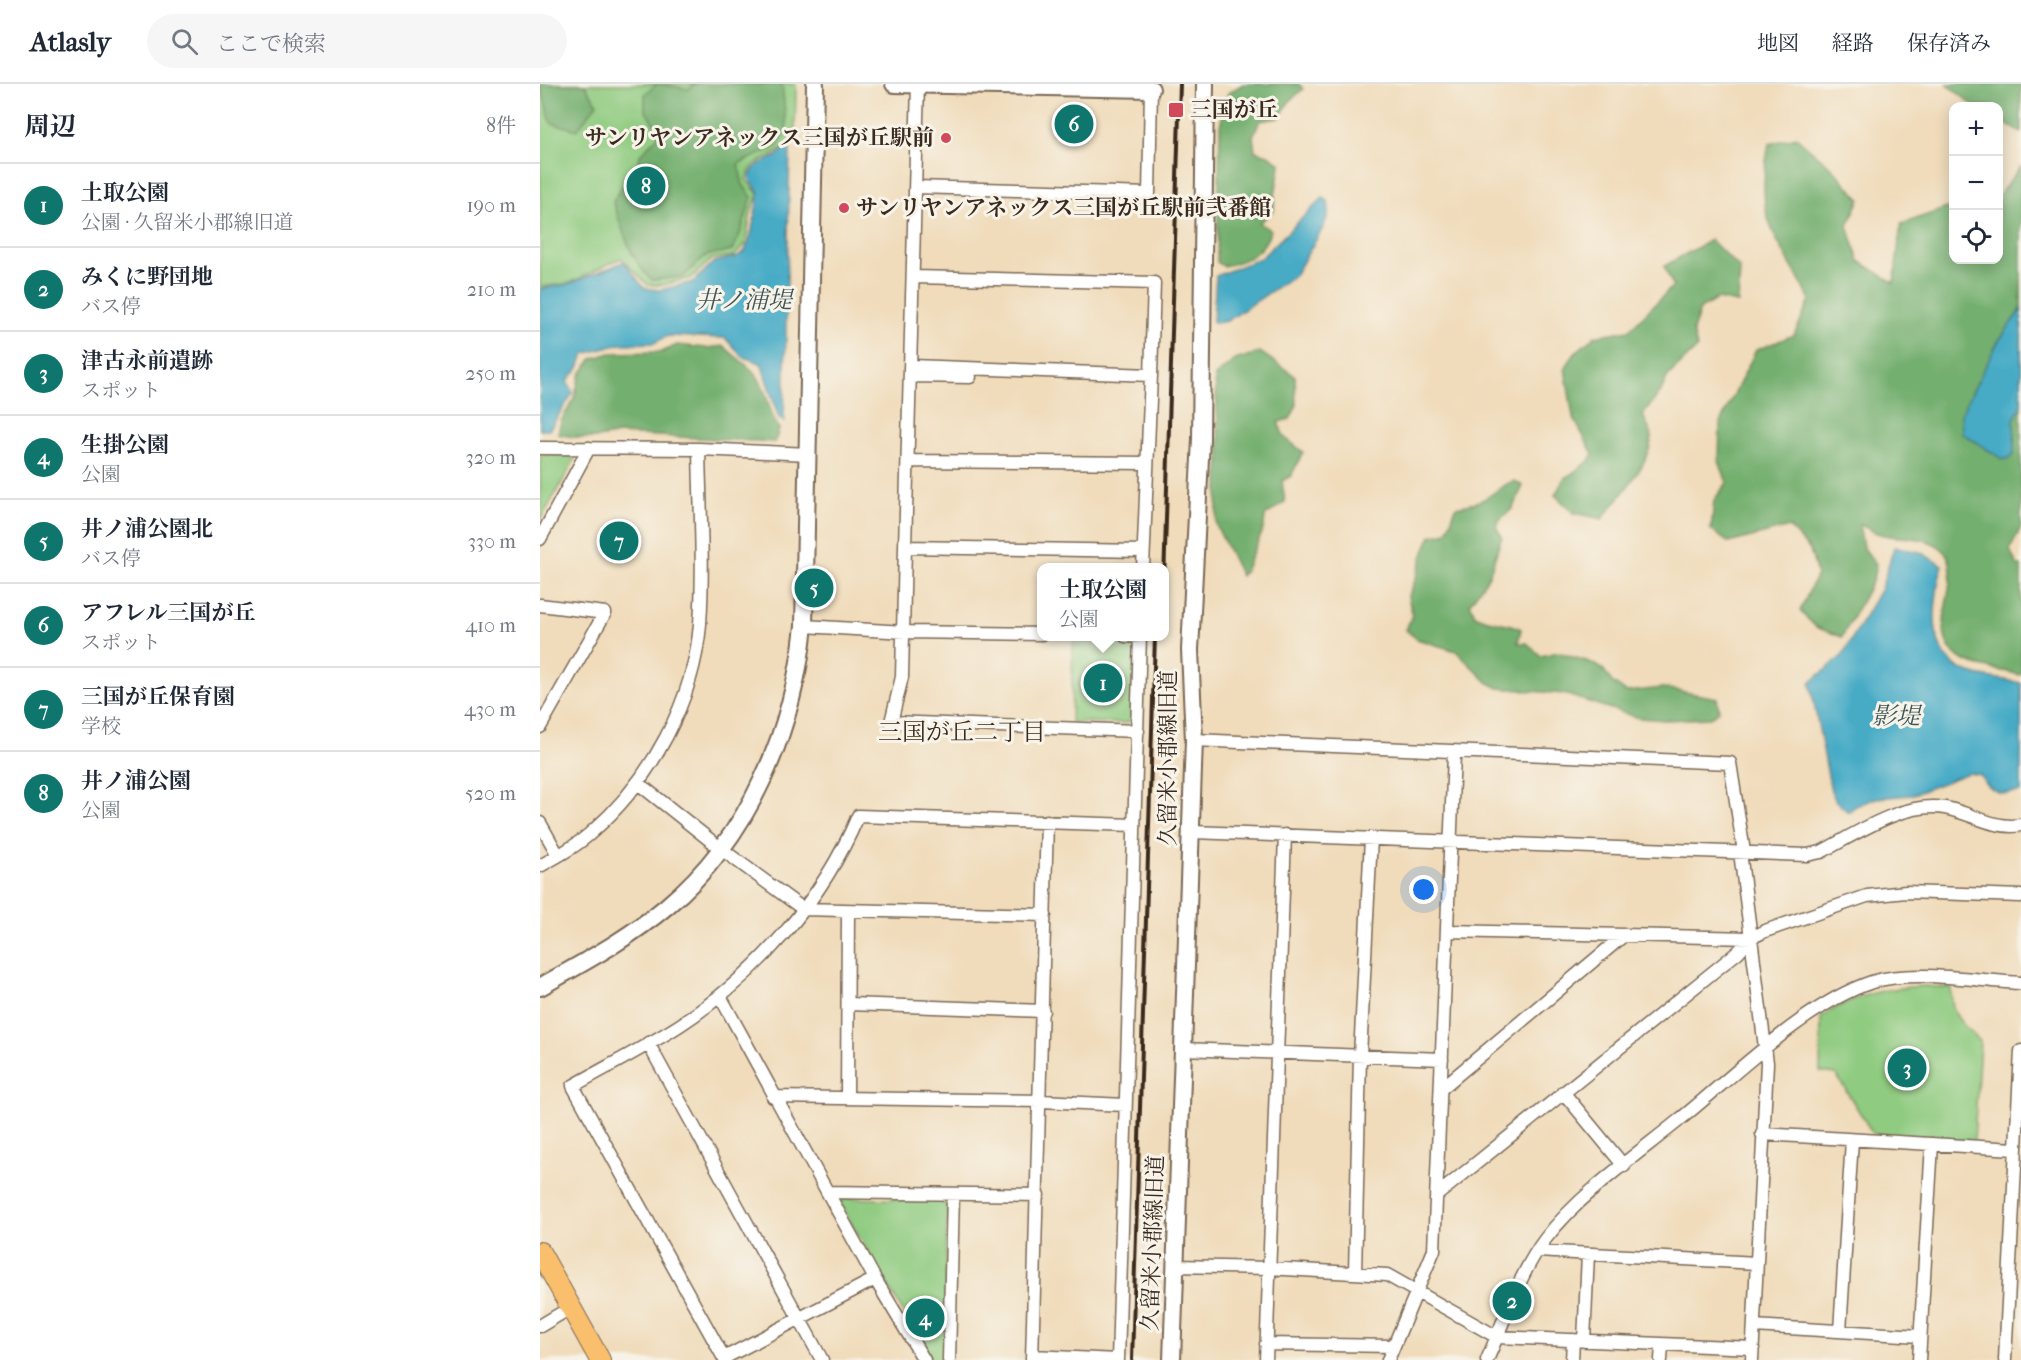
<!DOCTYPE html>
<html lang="ja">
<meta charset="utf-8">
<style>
:root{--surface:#fff;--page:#f6f6f7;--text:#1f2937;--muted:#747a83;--line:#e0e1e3;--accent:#0f766e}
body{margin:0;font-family:"IM FELL French Canon","Noto Serif JP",serif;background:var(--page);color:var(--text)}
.controls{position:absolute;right:18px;top:18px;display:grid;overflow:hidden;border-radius:12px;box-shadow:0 3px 15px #0003}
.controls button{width:54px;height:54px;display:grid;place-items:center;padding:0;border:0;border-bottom:2px solid var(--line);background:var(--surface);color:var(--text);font:30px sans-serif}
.you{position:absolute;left:884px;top:806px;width:21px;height:21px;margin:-15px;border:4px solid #fff;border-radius:50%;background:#1a73e8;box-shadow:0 0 0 9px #1a73e833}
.badge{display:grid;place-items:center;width:39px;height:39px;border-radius:50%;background:var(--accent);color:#fff;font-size:20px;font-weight:700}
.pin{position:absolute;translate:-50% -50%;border:3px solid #fff;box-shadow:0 2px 6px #0006}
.popup{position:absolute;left:497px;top:479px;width:132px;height:78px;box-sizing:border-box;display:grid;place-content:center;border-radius:12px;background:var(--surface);filter:drop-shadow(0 2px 4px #0005);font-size:20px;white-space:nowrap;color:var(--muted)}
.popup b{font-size:22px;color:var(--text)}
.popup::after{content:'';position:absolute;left:50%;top:100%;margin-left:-12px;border:12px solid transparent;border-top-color:var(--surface)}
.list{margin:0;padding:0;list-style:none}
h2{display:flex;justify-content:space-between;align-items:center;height:78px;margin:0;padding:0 24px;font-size:26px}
h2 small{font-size:20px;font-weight:400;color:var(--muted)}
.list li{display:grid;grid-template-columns:39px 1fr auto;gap:18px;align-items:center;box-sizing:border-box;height:84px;padding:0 24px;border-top:2px solid var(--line)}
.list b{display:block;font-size:22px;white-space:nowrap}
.list p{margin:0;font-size:20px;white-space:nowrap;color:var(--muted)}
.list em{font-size:20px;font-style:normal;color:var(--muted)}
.icon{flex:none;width:33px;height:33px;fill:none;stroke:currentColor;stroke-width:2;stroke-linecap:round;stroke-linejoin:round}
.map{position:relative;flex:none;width:1481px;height:1276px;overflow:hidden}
header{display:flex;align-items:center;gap:36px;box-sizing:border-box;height:84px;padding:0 30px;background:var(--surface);border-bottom:2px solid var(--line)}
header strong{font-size:28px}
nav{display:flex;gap:33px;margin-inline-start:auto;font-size:21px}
.search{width:420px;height:54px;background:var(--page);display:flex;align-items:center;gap:15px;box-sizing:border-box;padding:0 21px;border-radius:33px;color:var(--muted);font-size:22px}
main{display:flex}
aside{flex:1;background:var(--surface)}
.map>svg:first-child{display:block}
.green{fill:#8fcb80;stroke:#657a4f;stroke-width:1.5}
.forest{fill:#73af6e;stroke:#576c46;stroke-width:1.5}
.water{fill:#46abc6;stroke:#406a72;stroke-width:1.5}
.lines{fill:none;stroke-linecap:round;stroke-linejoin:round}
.minor-casing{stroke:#7a6855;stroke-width:15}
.tertiary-casing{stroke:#7a6855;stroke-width:20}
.primary-casing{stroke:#7a6855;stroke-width:22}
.minor{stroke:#fff;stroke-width:12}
.tertiary{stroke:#fff;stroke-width:16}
.primary{stroke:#f9bf6c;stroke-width:20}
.rail{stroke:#3b2a1e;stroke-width:4}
.poi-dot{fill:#d1495b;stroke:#f7f3e8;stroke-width:2}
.labels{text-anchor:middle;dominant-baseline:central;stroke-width:6;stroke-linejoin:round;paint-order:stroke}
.poi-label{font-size:22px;font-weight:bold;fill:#3b2a1e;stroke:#f7f3e8;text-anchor:start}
.street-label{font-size:22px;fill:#3b2a1e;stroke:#f7f3e8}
.water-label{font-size:24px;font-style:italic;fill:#3f5759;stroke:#f7f3e8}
.neighbourhood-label{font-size:24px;fill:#3b2a1e;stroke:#f7f3e8}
</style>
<header>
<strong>Atlasly</strong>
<div class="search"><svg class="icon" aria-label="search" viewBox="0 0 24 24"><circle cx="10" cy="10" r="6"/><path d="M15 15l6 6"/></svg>ここで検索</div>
<nav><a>地図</a><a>経路</a><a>保存済み</a></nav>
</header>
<main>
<aside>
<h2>周辺<small>8件</small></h2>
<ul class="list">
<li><span class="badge">1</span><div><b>土取公園</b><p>公園 · 久留米小郡線旧道</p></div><em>190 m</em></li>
<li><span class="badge">2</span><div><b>みくに野団地</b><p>バス停</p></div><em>210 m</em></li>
<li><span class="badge">3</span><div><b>津古永前遺跡</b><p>スポット</p></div><em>250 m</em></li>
<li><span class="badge">4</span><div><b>生掛公園</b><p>公園</p></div><em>320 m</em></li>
<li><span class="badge">5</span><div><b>井ノ浦公園北</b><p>バス停</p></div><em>330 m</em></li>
<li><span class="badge">6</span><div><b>アフレル三国が丘</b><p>スポット</p></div><em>410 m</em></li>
<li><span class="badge">7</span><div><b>三国が丘保育園</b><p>学校</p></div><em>430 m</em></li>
<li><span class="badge">8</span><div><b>井ノ浦公園</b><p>公園</p></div><em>520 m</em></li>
</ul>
</aside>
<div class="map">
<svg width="1481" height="1276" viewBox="0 0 1481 1276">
<rect width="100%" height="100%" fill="#f7f3e8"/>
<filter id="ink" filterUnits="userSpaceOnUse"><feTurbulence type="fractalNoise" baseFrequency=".0167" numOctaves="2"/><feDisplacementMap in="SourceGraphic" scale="12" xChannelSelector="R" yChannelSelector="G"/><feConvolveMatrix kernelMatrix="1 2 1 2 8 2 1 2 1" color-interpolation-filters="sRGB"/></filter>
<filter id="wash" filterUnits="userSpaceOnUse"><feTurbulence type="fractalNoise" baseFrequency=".008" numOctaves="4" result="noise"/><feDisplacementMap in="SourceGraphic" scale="24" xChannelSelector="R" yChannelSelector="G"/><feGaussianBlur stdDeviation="1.35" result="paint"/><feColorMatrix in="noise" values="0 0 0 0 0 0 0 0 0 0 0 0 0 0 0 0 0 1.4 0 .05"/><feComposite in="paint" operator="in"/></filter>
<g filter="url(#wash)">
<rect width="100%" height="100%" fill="#f0dbba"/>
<!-- green -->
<path class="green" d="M0,0H256L255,55C249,60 242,66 235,70C219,79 215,75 206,95L218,110L211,128L205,161L194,172L172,175L151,194L123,201H108L81,174L30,199L0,203Z
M0,371H32L34,377L0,437Z
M533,557H590L596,564L592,635L586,639L531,638Z
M1384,902L1411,904C1411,933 1420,938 1440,957L1434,1057L1333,1050L1296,990L1280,988L1281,933C1313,911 1346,904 1384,902Z
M304,1114L402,1117L407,1122L404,1276H391L300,1120Z"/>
<!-- forest -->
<path class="forest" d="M0,0H45L57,20L37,46L11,39Z
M117,0L149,5L155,0H242L247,48L238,62L198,80L203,101L212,113C205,131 203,150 192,166L165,172L143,193L112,196C90,177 83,145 73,118L89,90L97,85L100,71L118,52V46L105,26V10Z
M703,0H759L763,5L749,18L739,34L720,37L713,52L715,67L728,71L740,79C739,96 733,111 734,127L719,139L731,146C723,170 706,178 683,182L677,178L680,41L688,9Z
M1407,0H1481V48L1459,37L1458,22H1434Z
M1256,53L1292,84L1320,115L1308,142L1319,177L1354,199L1361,140L1410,123H1413L1414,176H1458L1459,111L1481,82V443L1470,466L1477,481L1481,482V591C1463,586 1439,584 1423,576C1378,551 1430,489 1402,465C1384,450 1360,456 1340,450C1333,448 1326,443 1319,440L1323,463L1336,480L1333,496L1302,553L1276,543L1260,527L1277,490L1270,466L1249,443L1189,459L1171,446L1174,416L1187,399L1179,377L1180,339L1216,266L1254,251L1270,216C1237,150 1213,140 1229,60Z
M1171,156L1200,185L1198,219L1177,215L1160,225L1153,247L1157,264L1128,292L1121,307L1103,331C1106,338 1111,346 1111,354C1111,380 1077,415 1062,435L1034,429L1015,411L1024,395L1049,377L1053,370L1033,333L1025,284L1036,268L1055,252L1089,246L1133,202L1124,182Z
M137,261L166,264L184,262C196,275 211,281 219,295C228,311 229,329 239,345L235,358L78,350C56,356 40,355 18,350L21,337L34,315L40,291L52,275L70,269L122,268Z
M720,268L755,292L756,323L750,335L738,338L744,353L763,368L751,392L742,397L745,418L725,432C723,454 719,452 712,470C708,479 708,484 701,492L676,441L680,371L675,292L695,276Z
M974,397L983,402L972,425L958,437L956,443L962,452L949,492L930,519L935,531C954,541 964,536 981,545L978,559H987L1001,572L1018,568L1049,578L1063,585L1072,598L1086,608L1123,604L1177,614L1179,627L1170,634L1125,636L1099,634L1024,610L958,604L947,598L916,567L877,555L866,546L872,531L868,512C880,492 879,473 891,452L907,448L916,423C927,421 939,419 949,412C958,406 963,401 974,397Z"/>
<!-- water -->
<path class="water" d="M250,60L244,338L239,334L221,279L203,273L185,254L128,252L114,259L80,260L44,270L39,284L27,297L33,309L9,346H0V205L29,200L84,178L104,204L120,206L153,198L174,178L196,173L205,167L211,151L219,109L209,94C215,79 222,79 235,73C240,70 246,64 250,60Z
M783,114L788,117L789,128L783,144L755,191L687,237L676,239L673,237L676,192L721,174Z
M1481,225V321L1474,336V370L1469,375H1462L1422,349L1421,330L1458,258Z
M1354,463L1380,468L1402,481C1394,517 1384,571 1427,588C1443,594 1464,595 1481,599V708C1460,712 1452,709 1440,691L1428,689L1372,711L1336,714L1316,722L1308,728L1296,717L1291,707L1270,599L1302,572L1341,505Z"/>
</g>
<g filter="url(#ink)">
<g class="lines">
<defs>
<path id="minor" d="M378,0L365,463L603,467
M376,103L609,110L611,5
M375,193L614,199L611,291
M372,282L611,291L603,484
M372,292L430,293
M0,364L159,365L269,370
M369,377L606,379
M0,455L49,364
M365,463L362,593L351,638L598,647
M0,521L65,529L0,643
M264,542L365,548L502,550
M585,552L600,553
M654,656L1190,679L1204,768
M98,699L180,764L263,825L505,831
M0,739L18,771
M652,748L1267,771L1281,768C1316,750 1363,717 1405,724C1432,729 1454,746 1481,741
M1200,768L1227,979L1212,1276
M0,782C18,772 38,761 53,747C111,696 154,617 160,540C164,482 160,423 159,365
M908,847L1211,854
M180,912L335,1195L384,1276
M309,920L503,927
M108,959L282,1276
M643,965L902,975
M902,1004L1083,852
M1023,1008L1084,1082
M233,1013L501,1017L585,1021
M307,1014L308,828
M1222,1050L1475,1065
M287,1108L498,1111
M897,1111L1198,868L1211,854L1225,847L1327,812L1366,808L1481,812
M997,1167L1217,1179
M635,1182L728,1184L847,1191L957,1253L1213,1264
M815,1189L820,972L831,754
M0,1242L30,1224
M1214,1242L1380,1252
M1300,1247L1312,1056
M1044,1257L1048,1170
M726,1260L854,1262
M492,1272L578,1276
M184,1274L335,1195
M185,1276L33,1002C68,982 106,963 140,941C216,891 283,816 318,732L594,741
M409,1276L413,1110
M492,1276L507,737
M578,1276L600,552
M726,1276L745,751
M848,1276L894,1166L914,670
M947,1276C965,1236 979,1189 1006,1154C1039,1111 1096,1071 1138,1037C1194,992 1265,920 1332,898C1373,885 1437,897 1481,899
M1032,1276L1033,1256
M1121,1276L1122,1261
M1379,1276L1392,1060
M1465,1276L1481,967"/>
<path id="tertiary" d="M354,0L611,5
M0,903C44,878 88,855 127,822C210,753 253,647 264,542L275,0
M632,1276L654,656L650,566L661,355L665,0"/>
<path id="primary" d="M0,1168L60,1276"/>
</defs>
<!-- minor casing -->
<use href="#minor" class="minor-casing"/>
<!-- tertiary casing -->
<use href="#tertiary" class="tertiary-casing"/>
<!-- primary casing -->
<use href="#primary" class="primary-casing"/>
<!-- minor -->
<use href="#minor" class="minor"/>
<!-- tertiary -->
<use href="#tertiary" class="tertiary"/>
<!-- primary -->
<use href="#primary" class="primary"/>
<!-- rail -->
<path class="rail" d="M624,497L640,0
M592,1276L615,552"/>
</g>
</g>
<!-- markers -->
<g class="poi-dot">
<rect x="628" y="18" width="16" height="16" rx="3"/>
<circle cx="406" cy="54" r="6"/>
<circle cx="304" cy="124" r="6"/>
</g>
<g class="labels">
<!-- poi labels -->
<g class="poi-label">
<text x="650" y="26">三国が丘</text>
<text x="394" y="54" text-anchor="end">サンリヤンアネックス三国が丘駅前</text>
<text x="316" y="124">サンリヤンアネックス三国が丘駅前弐番館</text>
</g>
<!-- street labels -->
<g class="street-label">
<text transform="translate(628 674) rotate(-90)">久留米小郡線旧道</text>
<text transform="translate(613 1159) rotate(-88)">久留米小郡線旧道</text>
</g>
<!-- water labels -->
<g class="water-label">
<text x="204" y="216">井ノ浦堤</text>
<text x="1356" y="632">影堤</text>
</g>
<!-- neighbourhood labels -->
<g class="neighbourhood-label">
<text x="422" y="648">三国が丘二丁目</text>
</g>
</g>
</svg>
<div class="controls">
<button>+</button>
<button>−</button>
<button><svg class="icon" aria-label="locate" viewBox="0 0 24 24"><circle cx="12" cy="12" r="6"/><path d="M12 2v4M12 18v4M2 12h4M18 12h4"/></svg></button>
</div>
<div class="you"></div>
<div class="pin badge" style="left:563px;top:599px">1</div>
<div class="popup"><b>土取公園</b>公園</div>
<div class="pin badge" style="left:972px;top:1217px">2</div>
<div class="pin badge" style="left:1367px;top:984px">3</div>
<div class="pin badge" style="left:385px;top:1234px">4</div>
<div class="pin badge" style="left:274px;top:504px">5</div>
<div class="pin badge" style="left:534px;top:40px">6</div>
<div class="pin badge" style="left:79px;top:457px">7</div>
<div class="pin badge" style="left:106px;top:102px">8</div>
</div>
</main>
